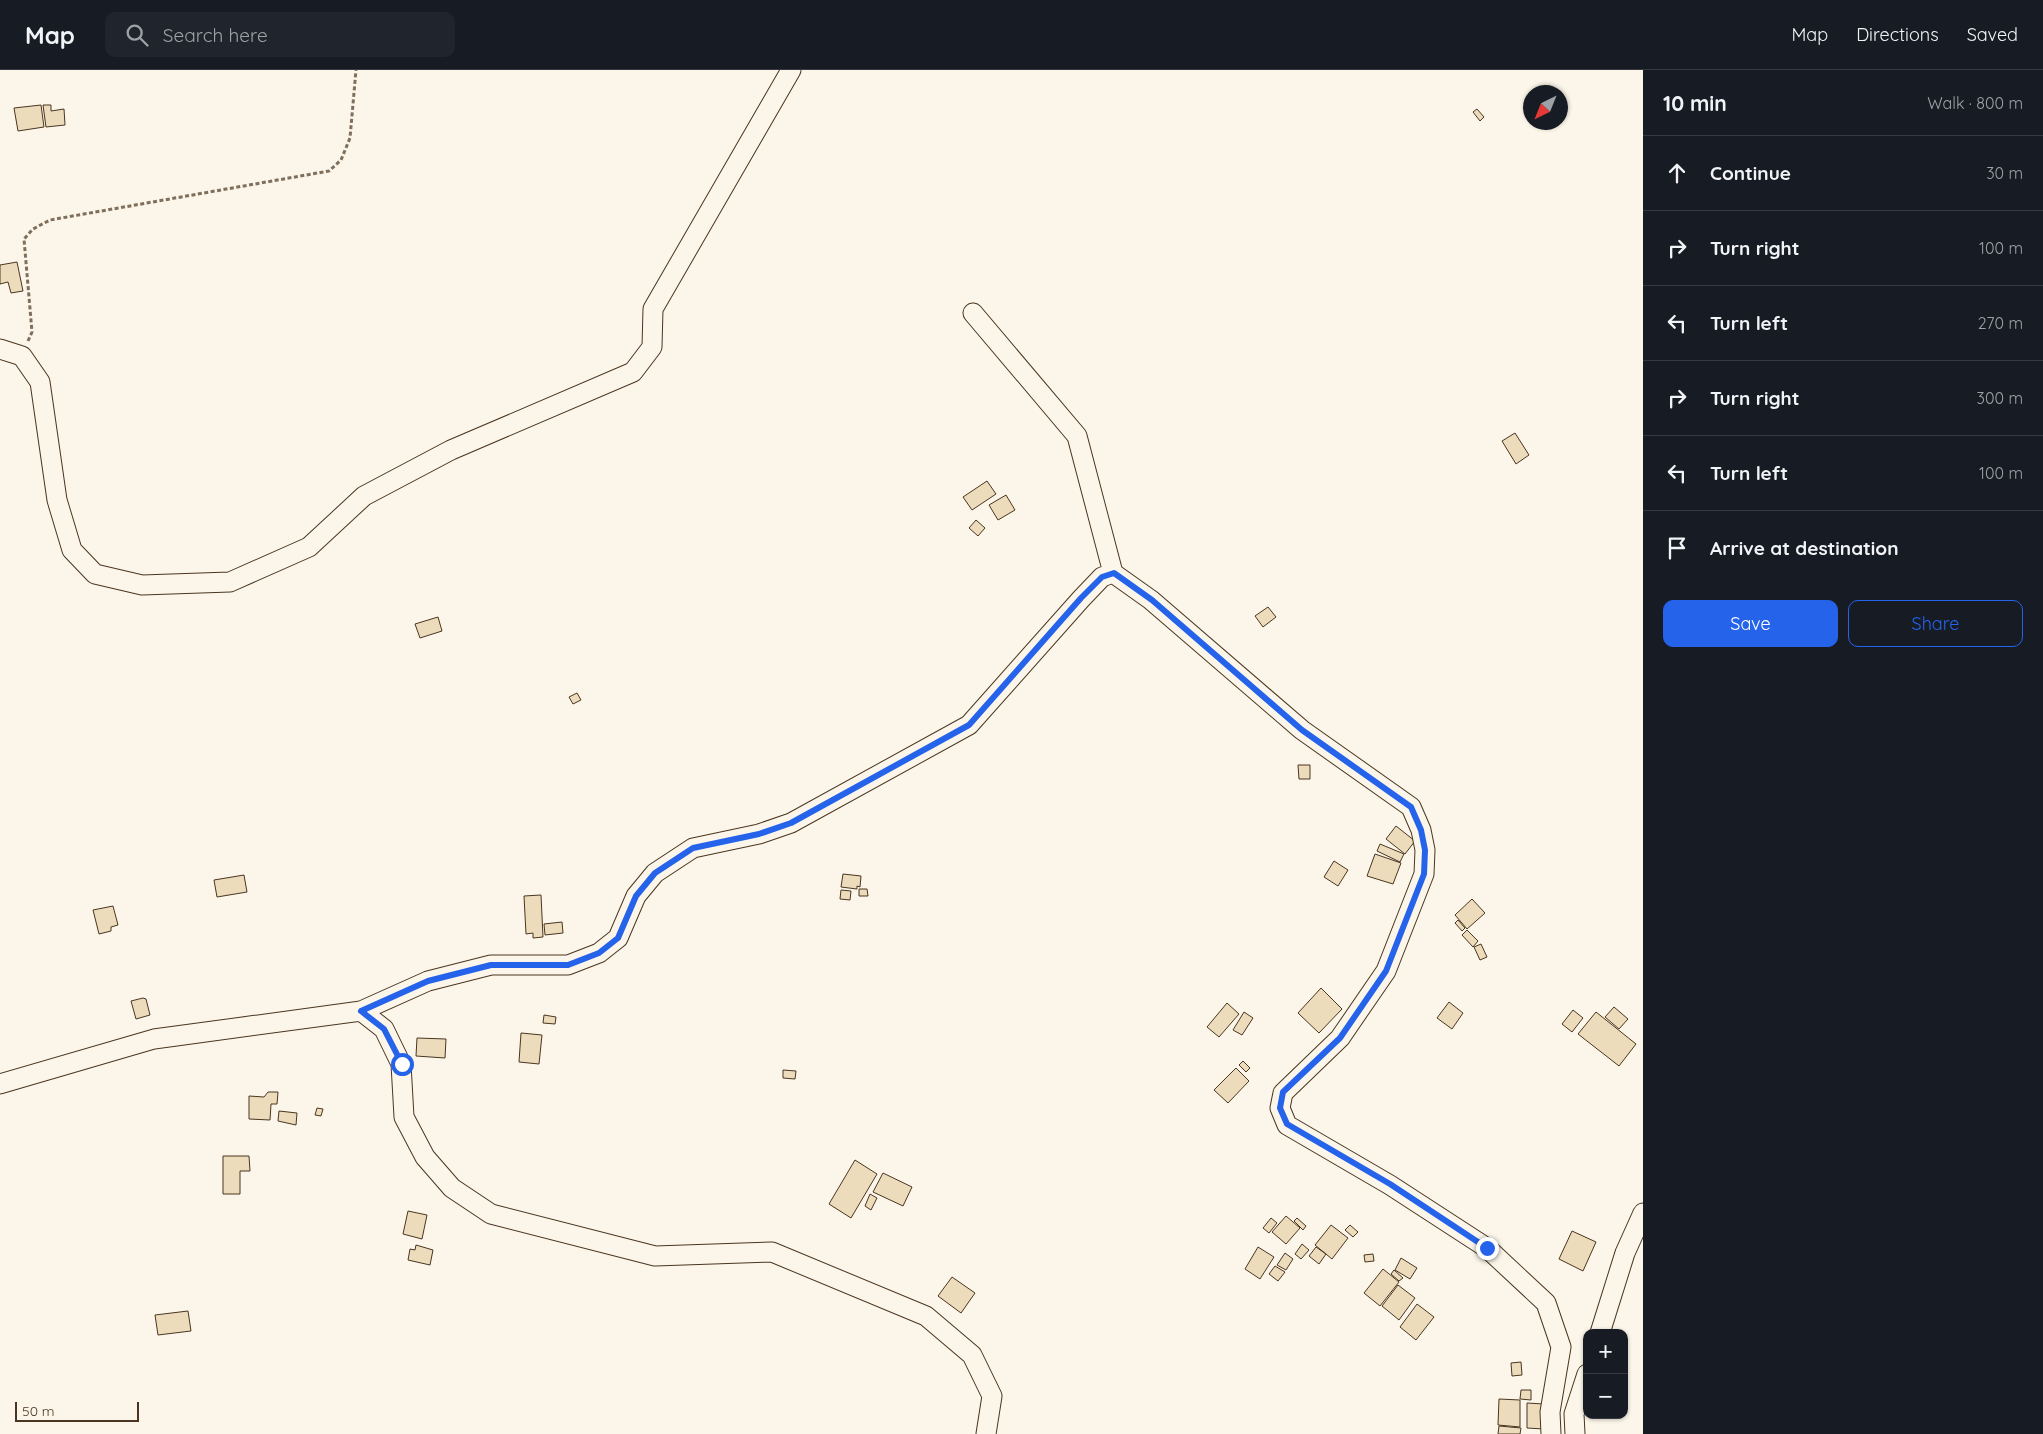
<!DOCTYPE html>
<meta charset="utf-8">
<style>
:root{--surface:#171b24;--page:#20242c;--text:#f1f3f6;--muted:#9ea1a6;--line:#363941;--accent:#2563eb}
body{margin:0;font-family:Quicksand,sans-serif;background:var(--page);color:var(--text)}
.controls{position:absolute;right:15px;bottom:15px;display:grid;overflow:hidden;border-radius:10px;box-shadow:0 1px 4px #0004}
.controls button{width:45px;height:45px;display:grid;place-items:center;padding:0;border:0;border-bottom:1px solid var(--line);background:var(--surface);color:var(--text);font:25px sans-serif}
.compass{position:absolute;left:1523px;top:15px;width:45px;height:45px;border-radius:50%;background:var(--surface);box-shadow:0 1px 4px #0004;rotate:223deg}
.scale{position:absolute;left:15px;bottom:12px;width:124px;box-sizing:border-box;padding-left:5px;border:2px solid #4a3520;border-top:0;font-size:14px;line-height:18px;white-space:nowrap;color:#4a3520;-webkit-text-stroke:4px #fbf6e9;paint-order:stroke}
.stop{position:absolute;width:15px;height:15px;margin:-11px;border:4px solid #2563eb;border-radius:50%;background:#fff}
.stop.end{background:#2563eb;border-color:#fff;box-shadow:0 1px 5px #0008}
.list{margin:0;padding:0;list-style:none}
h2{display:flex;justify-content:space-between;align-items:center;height:65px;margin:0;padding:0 20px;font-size:21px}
h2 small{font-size:16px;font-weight:400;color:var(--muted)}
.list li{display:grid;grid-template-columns:32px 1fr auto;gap:15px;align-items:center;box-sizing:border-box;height:75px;padding:0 20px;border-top:1px solid var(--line)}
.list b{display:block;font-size:19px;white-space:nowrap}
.list em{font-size:16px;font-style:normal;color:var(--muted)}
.actions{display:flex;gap:10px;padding:15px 20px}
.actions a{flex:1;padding:11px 0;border:1px solid var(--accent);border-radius:10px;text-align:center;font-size:18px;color:var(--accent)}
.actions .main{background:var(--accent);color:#fff}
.icon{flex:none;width:28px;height:28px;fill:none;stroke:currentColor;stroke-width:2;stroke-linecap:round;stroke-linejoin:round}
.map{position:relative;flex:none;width:1643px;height:1364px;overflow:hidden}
header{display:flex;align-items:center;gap:30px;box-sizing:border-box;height:70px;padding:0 25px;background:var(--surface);border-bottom:1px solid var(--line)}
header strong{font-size:24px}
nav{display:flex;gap:28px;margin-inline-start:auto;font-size:18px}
.search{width:350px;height:45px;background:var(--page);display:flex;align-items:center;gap:12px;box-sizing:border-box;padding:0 18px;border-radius:10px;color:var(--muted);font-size:19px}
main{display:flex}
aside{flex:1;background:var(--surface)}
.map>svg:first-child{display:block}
.building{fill:#ecdcbc;stroke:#4a3520}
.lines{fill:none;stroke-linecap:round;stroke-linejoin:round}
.minor-casing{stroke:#4a3520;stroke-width:21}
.path{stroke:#7f6f5c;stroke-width:3;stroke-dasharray:4 2.5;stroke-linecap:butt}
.minor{stroke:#fbf6e9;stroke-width:19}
.route{stroke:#2563eb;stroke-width:6}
</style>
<header>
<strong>Map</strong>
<div class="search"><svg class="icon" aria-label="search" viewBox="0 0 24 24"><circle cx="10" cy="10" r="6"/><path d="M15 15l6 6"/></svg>Search here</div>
<nav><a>Map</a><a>Directions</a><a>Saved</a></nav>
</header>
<main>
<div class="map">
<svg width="1643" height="1364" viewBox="0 0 1643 1364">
<rect width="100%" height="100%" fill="#fbf6e9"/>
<!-- building -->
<path class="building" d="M41,35L44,57L18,61L14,38Z
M43,35H51V41L64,39L65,55L46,57Z
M1477,39L1484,47L1480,51L1473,42Z
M17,192L23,221L11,223L8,212L0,214V195Z
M1515,363L1529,385L1516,394L1502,371Z
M987,411L996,424L972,440L963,427Z
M1006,425L1015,440L998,450L989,435Z
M976,450L985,458L978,466L969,458Z
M1268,537L1276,547L1263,557L1255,546Z
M438,547L442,561L420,568L415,554Z
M577,623L581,630L573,634L569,627Z
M1298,695H1310V709H1299Z
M1396,756L1415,771L1405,784L1386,769Z
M1380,774L1404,784L1400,792L1377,781Z
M1375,784L1401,793L1393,814L1367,806Z
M1334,791L1348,800L1338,816L1324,807Z
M843,804L861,806L860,817L857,816V819L841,817Z
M244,805L247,822L217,827L214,810Z
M859,819H867L868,826H859Z
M841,820L851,821L850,830L840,829Z
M541,825L543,867L533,868V863L526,864L524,826Z
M1472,829L1485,843L1467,859L1455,845Z
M113,836L118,855L111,857V861L99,864L93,840Z
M1458,850L1465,858L1462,861L1455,853Z
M562,852L563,863L545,865L544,854Z
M1467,860L1478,871L1473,877L1462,865Z
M1481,874L1487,887L1480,890L1474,877Z
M1321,918L1342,939L1319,963L1298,943Z
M143,928L146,929L150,945L136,949L131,931Z
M1449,932L1463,943L1452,959L1437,948Z
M1227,933L1239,944L1219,967L1207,957Z
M1614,937L1628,949L1619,959L1605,947Z
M1573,940L1583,948L1572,962L1562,954Z
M1244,942L1253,948L1242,965L1233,960Z
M1596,942L1636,974L1619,996L1578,964Z
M544,945L556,947L555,954L543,953Z
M521,963L542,965L539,994L519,992Z
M417,968L446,969L445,988L416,986Z
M1243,991L1250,998L1246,1002L1239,995Z
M1236,998L1249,1011L1228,1033L1214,1020Z
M783,1000L796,1001L795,1009L783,1008Z
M268,1022H278L277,1034H271L270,1050L249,1049V1026L264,1027Z
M317,1038L323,1039L321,1046L315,1045Z
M279,1041L297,1043L296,1055L278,1051Z
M223,1086H249L250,1101H240V1124H223Z
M855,1090L877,1104L851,1148L829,1134Z
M883,1103L912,1117L903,1136L873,1122Z
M870,1124L877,1128L871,1140L865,1136Z
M408,1141L427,1145L422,1169L403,1164Z
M1286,1146L1300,1158L1286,1174L1272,1162Z
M1271,1148L1277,1153L1269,1163L1263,1158Z
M1297,1148L1306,1156L1303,1160L1294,1151Z
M1331,1155L1348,1168L1332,1189L1315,1175Z
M1350,1155L1358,1162L1353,1167L1345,1160Z
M1572,1161L1596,1172L1583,1201L1559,1189Z
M1302,1174L1309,1180L1301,1189L1295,1184Z
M416,1175L433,1180L430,1195L408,1190L410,1179L415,1180Z
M1258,1177L1274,1187L1260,1209L1245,1199Z
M1316,1177L1326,1184L1319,1194L1309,1186Z
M1285,1183L1293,1189L1286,1200L1277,1195Z
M1373,1184L1374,1191L1365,1192L1364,1185Z
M1401,1188L1417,1198L1410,1209L1395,1200Z
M1275,1196L1285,1202L1278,1211L1269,1204Z
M1383,1199L1399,1212L1380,1236L1364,1223Z
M1394,1200L1403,1208L1399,1211L1391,1204Z
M952,1207L975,1223L961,1243L938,1226Z
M1398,1215L1415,1228L1399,1250L1382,1236Z
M1417,1234L1434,1247L1416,1270L1400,1257Z
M188,1241L191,1261L158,1265L155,1245Z
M1521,1292L1522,1305L1512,1306L1511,1293Z
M1521,1320H1531V1330L1520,1329Z
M1499,1329L1520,1330V1357L1498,1355Z
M1527,1333L1544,1334V1359L1527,1358Z
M1499,1356L1521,1358L1520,1364H1498Z"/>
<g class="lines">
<defs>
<path id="minor" d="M973,243L1077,366L1113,503
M0,279L22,286L40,312L57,430L72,480L95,504L142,515L230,512L309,477L364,426L451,380L633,302L652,277L653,239L791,0
M361,941L384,959L401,994L404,1047L425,1087L452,1118L491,1144L655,1186L772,1182L926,1246L972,1285L992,1326L986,1364
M0,1014L154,969L361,941L428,911L491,895H568L599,883L618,868L636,826L655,803L693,778L759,764L791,753L969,655L1081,529L1102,507L1113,503L1151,530L1302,660L1411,737L1421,760L1425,780L1424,804L1386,901L1340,968L1283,1023L1280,1038L1287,1055L1390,1115L1487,1178L1546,1233L1561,1277L1550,1342L1551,1364
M1600,1263L1625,1183L1643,1143
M1575,1364L1574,1344L1587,1304"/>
</defs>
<!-- minor casing -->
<use href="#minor" class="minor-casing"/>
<!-- path -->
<path class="path" d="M28,271L32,262L24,169L33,159L50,150L329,101L341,90L350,68L356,0"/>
<!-- minor -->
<use href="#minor" class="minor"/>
</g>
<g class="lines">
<!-- route -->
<path class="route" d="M402,994L384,959L361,941L428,911L491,895H568L599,883L618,868L636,826L655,803L693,778L759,764L791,753L969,655L1081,528L1102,507L1114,503L1152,530L1302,660L1411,737L1421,760L1425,780L1424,804L1386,901L1340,968L1283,1022L1280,1038L1287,1054L1390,1114L1487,1178"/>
</g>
</svg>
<div class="controls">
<button>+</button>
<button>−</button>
</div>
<svg class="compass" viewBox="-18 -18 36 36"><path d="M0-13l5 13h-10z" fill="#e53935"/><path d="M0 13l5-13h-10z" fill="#9ea1a6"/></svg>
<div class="scale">50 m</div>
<div class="stop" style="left:402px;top:994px"></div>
<div class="stop end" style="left:1487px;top:1178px"></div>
</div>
<aside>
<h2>10 min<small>Walk · 800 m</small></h2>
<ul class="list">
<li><svg class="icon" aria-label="ahead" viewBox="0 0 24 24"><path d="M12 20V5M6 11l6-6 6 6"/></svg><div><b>Continue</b></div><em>30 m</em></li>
<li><svg class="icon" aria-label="right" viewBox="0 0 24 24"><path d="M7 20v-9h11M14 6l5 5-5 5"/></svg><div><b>Turn right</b></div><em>100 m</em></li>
<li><svg class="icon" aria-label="left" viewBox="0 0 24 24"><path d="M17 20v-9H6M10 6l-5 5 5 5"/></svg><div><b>Turn left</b></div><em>270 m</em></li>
<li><svg class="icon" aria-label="right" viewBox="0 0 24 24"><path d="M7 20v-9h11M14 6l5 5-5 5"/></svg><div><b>Turn right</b></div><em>300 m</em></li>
<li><svg class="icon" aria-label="left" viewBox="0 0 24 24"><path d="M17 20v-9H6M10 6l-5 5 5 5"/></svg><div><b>Turn left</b></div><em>100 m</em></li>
<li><svg class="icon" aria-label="arrive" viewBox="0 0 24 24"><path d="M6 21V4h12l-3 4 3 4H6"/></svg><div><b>Arrive at destination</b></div></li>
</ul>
<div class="actions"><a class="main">Save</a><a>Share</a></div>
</aside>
</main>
